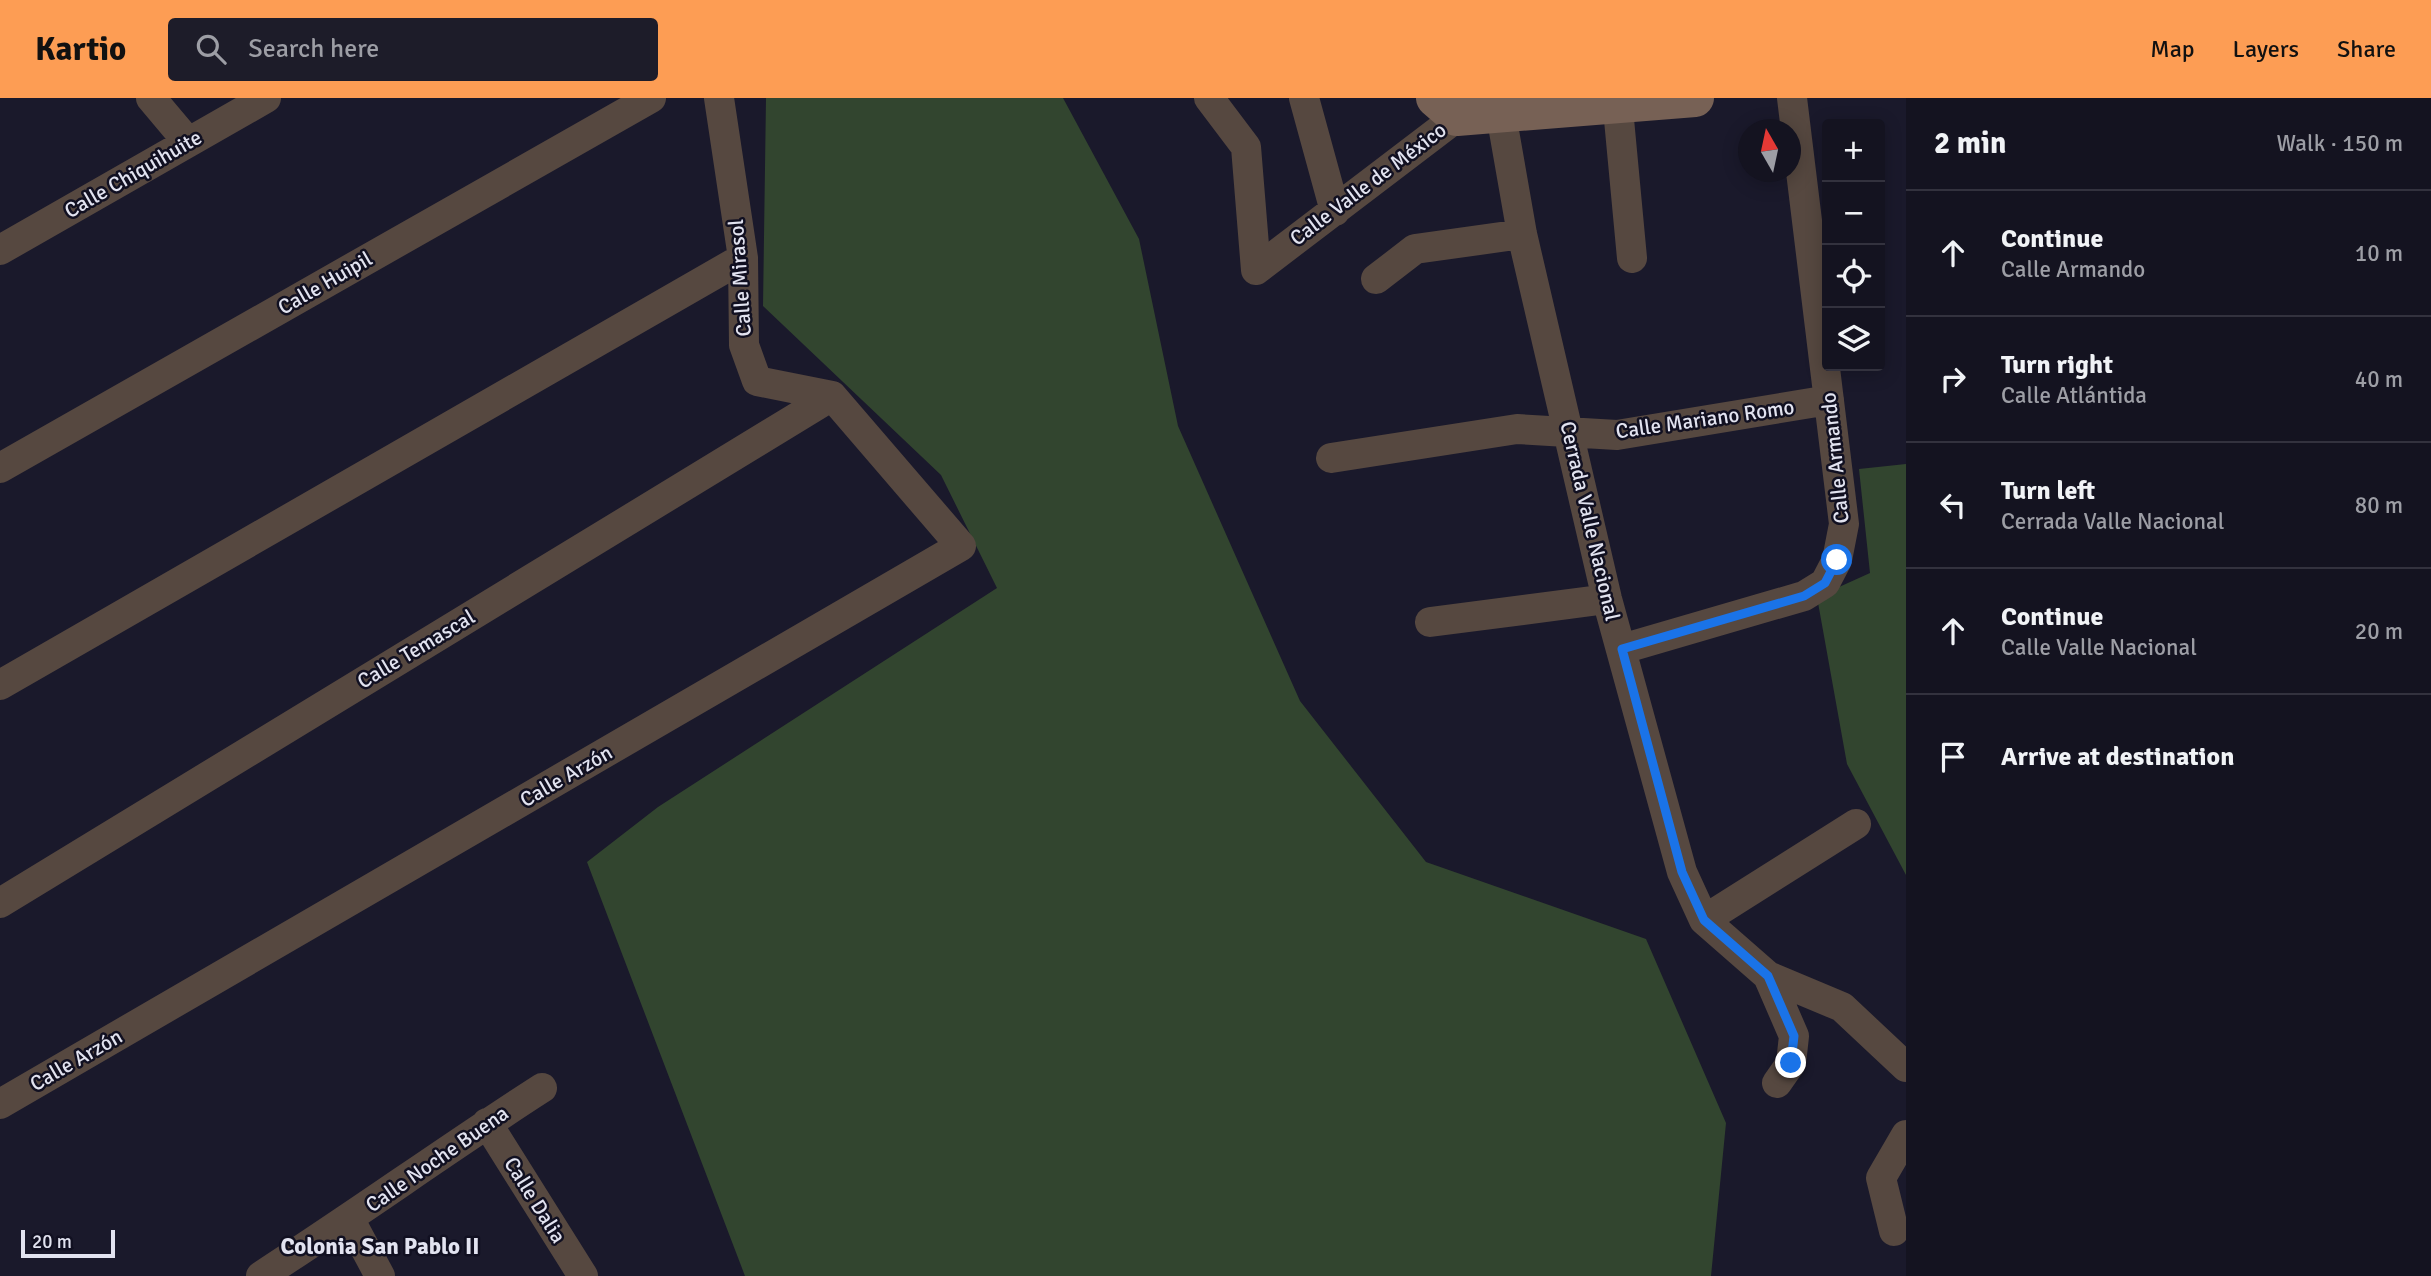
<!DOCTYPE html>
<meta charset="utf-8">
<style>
:root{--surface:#141320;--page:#1d1c29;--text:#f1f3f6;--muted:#9d9ea5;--line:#33323e;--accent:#fd9d54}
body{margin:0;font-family:Signika,sans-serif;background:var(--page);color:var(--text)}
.controls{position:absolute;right:21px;top:21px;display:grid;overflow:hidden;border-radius:7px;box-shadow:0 4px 18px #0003}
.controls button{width:63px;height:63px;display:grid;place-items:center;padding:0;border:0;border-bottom:2px solid var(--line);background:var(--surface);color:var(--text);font:35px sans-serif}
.compass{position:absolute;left:1738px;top:21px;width:63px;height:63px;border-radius:50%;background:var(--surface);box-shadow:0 4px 18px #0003;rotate:351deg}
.scale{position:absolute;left:21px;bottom:18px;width:94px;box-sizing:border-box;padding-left:7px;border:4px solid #e2e3f0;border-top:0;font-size:19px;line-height:24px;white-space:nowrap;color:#e2e3f0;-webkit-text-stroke:5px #111021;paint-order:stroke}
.stop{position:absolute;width:21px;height:21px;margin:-16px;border:5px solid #1a73e8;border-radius:50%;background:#fff}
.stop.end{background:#1a73e8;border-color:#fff;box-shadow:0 2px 7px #0008}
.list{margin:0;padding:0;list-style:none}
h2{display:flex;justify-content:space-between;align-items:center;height:91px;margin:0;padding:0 28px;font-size:30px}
h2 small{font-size:23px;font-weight:400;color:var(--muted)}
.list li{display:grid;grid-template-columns:46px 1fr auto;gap:21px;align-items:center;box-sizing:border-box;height:126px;padding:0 28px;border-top:2px solid var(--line)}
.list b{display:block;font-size:26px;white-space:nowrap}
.list p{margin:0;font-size:23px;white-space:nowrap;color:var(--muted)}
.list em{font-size:23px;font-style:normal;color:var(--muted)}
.icon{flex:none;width:38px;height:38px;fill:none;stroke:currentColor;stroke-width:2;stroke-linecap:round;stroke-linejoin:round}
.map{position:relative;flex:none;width:1906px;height:1178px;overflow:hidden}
header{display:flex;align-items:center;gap:42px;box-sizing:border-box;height:98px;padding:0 35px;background:var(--accent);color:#111}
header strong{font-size:33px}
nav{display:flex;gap:38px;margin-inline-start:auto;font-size:24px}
.search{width:490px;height:63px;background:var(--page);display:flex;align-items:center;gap:18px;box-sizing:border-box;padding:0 24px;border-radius:7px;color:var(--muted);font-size:26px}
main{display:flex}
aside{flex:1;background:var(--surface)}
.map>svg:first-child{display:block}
.green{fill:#32452f}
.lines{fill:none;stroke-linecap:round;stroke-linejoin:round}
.street{stroke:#564840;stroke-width:30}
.secondary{stroke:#776155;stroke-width:38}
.route{stroke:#1a73e8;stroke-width:9}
.labels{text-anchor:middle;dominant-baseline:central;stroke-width:5;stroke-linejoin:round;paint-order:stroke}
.street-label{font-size:21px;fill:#e2e3f0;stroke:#111021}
.neighbourhood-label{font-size:23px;font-weight:bold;fill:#e2e3f0;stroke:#111021}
</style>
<header>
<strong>Kartio</strong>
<div class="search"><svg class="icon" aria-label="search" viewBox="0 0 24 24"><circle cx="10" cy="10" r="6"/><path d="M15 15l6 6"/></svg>Search here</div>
<nav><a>Map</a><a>Layers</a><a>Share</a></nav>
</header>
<main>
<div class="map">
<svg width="1906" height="1178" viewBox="0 0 1906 1178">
<rect width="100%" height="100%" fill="#1a192b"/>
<!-- green -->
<path class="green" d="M766,0H1063L1139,141L1178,328L1300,603L1426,764L1646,841L1726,1025L1711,1178H745L587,764L658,709L997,490L941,377L763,208Z
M1906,366V777L1847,666L1817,499L1870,475L1859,371Z"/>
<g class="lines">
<!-- street -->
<path class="street" d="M151,0L188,44
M719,0L743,160L744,247L757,283L832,298
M1209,0L1246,49L1256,172
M1304,0L1335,113
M1617,0L1632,160
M1501,16L1522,136L1607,501L1682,774L1704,822L1768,878L1842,909L1906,969
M0,152L266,0
M1256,172L1457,19
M1376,181L1415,151L1522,136
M1331,360L1517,331L1617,337L1829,302
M0,370L651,0
M1430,524L1607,501
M1622,551L1804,498L1825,485L1837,462L1844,426L1792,0
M0,587L743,160
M0,805L832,298
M1704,822L1856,726
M1768,878L1794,938L1791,965L1777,985
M0,1006L961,448L832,298
M487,1025L583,1178
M350,1122L380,1178
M1894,1133L1881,1080L1906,1037
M261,1178C356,1117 447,1051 542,990"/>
<!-- secondary -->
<path class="secondary" d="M1435,0L1457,19L1695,0"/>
</g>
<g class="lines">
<!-- route -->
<path class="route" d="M1791,965L1794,938L1768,878L1704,822L1682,774L1622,551L1804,498L1825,485L1837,462"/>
</g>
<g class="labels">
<!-- street labels -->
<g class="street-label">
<text transform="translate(133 76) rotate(-30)">Calle Chiquihuite</text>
<text transform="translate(1368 86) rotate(-37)">Calle Valle de México</text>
<text transform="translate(740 180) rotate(-94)">Calle Mirasol</text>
<text transform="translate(325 185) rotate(-30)">Calle Huipil</text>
<text transform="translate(1705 321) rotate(-8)">Calle Mariano Romo</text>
<text transform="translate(1835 360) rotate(-96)">Calle Armando</text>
<text transform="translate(1590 423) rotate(77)">Cerrada Valle Nacional</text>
<text transform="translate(416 551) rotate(-31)">Calle Temascal</text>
<text transform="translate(566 678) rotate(-30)">Calle Arzón</text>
<text transform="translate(76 962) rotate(-30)">Calle Arzón</text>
<text transform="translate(437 1061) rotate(-35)">Calle Noche Buena</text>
<text transform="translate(535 1102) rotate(58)">Calle Dalia</text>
</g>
<!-- neighbourhood labels -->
<g class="neighbourhood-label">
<text x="380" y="1148">Colonia San Pablo II</text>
</g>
</g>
</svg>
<div class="controls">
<button>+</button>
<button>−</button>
<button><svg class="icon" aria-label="locate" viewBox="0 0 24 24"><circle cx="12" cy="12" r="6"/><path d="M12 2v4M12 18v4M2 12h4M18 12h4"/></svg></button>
<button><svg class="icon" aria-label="layers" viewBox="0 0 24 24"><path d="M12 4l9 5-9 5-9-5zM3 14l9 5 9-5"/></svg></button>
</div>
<svg class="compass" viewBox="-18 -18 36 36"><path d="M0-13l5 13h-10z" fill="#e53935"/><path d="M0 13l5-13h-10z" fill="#9d9ea5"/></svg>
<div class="scale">20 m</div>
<div class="stop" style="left:1837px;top:462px"></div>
<div class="stop end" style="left:1791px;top:965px"></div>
</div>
<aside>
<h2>2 min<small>Walk · 150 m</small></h2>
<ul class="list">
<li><svg class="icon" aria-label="ahead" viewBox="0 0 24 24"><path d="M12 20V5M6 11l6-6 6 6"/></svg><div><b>Continue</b><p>Calle Armando</p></div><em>10 m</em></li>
<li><svg class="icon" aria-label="right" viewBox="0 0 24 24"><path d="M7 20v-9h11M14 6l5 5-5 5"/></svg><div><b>Turn right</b><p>Calle Atlántida</p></div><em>40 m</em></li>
<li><svg class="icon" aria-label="left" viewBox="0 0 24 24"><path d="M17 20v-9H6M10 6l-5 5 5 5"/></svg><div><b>Turn left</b><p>Cerrada Valle Nacional</p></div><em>80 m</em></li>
<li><svg class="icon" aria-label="ahead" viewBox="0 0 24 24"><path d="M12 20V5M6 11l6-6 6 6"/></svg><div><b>Continue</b><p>Calle Valle Nacional</p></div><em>20 m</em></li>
<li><svg class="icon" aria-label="arrive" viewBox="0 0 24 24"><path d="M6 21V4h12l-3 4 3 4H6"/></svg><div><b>Arrive at destination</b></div></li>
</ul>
</aside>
</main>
